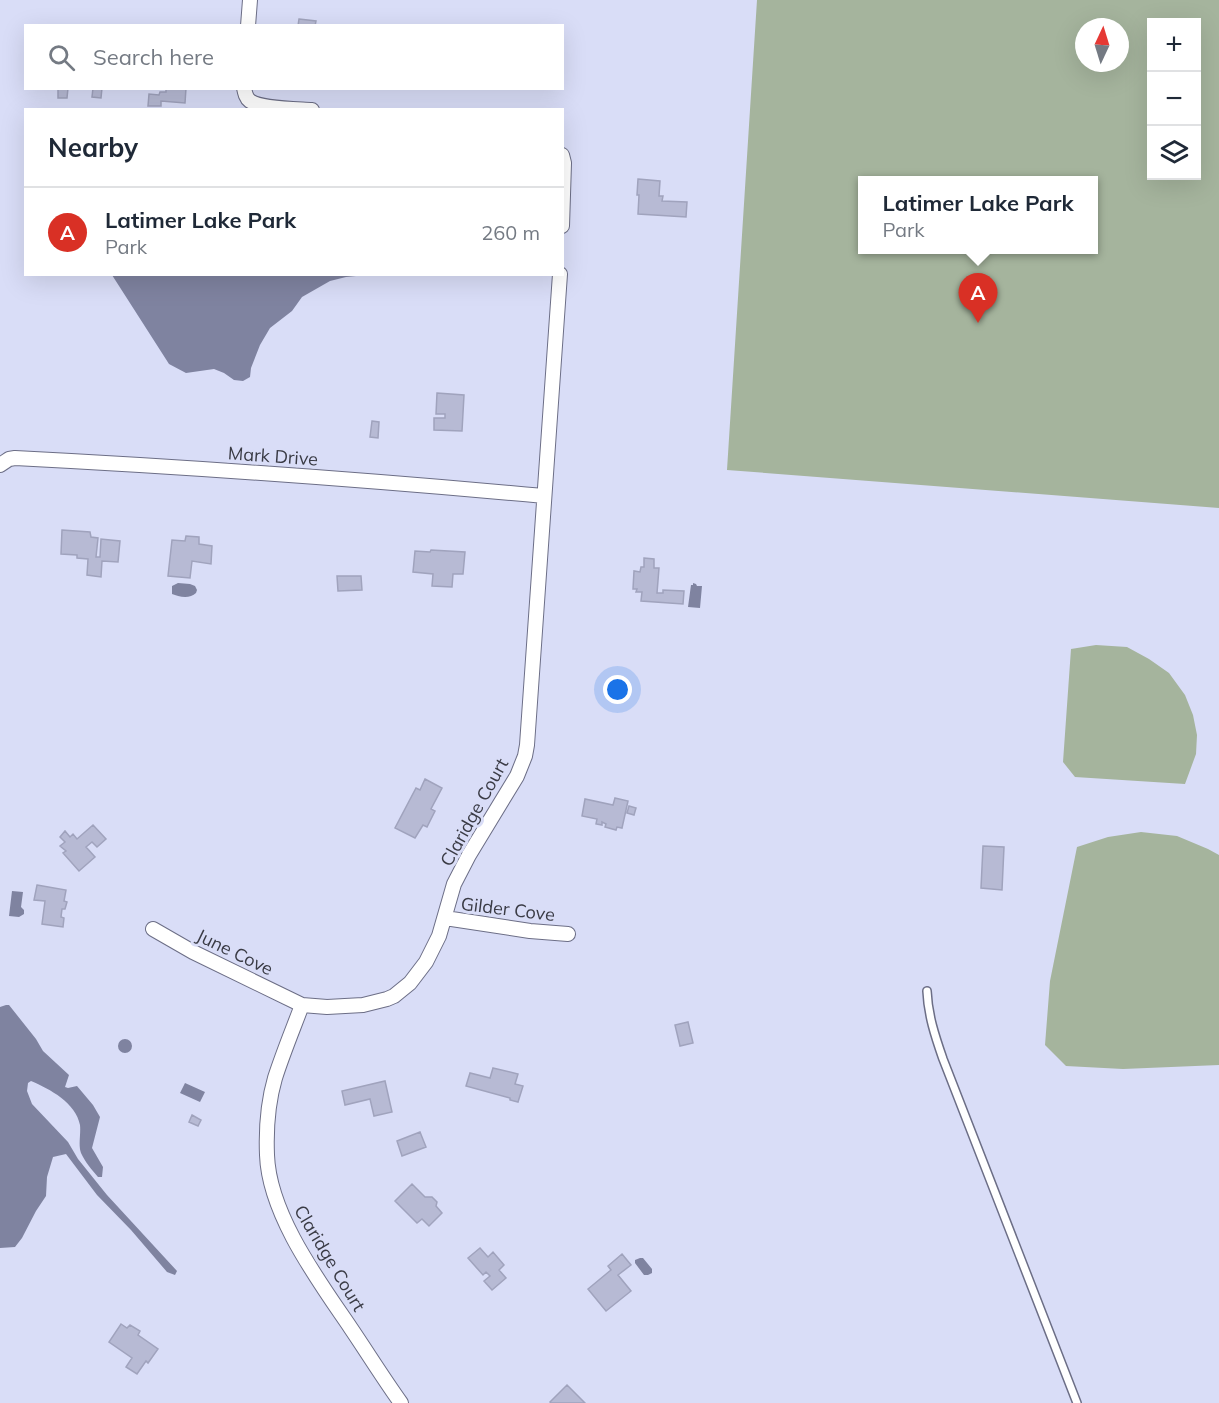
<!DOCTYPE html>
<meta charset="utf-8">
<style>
:root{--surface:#fff;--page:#f2f2f3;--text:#1f2937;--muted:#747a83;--line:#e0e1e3;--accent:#d93025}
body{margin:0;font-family:Mulish,sans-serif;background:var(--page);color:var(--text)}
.controls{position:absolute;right:18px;top:18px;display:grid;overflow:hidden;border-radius:0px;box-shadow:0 6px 24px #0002}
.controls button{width:54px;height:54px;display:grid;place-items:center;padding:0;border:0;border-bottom:2px solid var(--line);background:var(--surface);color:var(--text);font:30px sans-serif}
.compass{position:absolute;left:1075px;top:18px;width:54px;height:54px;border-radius:50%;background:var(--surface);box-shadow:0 6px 24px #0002;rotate:4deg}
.you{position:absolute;left:618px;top:690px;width:21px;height:21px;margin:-15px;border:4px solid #fff;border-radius:50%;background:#1a73e8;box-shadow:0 0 0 9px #1a73e833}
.badge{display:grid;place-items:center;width:39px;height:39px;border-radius:50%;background:var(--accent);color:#fff;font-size:20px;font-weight:700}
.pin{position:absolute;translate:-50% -50px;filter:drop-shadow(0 2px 3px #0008)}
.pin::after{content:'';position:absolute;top:32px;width:21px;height:18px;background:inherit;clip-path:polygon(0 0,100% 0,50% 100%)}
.popup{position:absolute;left:858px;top:176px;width:240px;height:78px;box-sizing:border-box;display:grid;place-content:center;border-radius:0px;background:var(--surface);filter:drop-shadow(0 2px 4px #0005);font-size:20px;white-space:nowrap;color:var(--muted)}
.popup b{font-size:22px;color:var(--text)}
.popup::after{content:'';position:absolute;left:50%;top:100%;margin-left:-12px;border:12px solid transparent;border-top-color:var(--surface)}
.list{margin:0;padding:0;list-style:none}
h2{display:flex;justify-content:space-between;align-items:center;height:78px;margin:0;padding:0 24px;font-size:26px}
h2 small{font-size:20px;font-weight:400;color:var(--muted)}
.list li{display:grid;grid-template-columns:39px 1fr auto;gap:18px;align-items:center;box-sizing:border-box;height:90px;padding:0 24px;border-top:2px solid var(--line)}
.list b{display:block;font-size:22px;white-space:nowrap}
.list p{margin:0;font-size:20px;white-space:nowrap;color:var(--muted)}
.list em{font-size:20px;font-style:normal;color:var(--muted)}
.icon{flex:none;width:33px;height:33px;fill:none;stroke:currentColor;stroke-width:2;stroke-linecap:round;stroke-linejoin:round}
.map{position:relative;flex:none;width:1219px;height:1403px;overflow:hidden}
.search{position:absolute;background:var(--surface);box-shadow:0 6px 24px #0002;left:24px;top:24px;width:540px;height:66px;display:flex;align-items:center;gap:15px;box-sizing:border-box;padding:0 21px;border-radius:0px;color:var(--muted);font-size:22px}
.panel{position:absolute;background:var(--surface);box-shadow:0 6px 24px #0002;left:24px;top:108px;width:540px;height:168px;border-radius:0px}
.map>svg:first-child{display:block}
.green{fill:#a5b49d;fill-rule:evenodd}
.water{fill:#7f83a0}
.building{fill:#b7bad4;stroke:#a0a3bd;stroke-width:1.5}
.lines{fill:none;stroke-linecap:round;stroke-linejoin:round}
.service-casing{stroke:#6c6e86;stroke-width:10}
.minor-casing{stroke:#6c6e86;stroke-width:16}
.service{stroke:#fff;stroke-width:7}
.minor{stroke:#fff;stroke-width:14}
.labels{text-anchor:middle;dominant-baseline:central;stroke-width:6;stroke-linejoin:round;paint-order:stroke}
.street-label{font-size:18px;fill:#3a3b45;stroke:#d9ddf7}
</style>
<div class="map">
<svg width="1219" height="1403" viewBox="0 0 1219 1403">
<rect width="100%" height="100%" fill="#d9ddf7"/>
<!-- green -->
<path class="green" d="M757,0H1219V508L727,470ZM1152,22H1196V176H1152ZM1084,27H1120V63H1084ZM1094,180V250H862V180Z
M1096,645L1127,647L1149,659L1169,673L1185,695L1193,715L1197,735L1196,754L1185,784L1075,777L1063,762L1071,649Z
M1141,832L1177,836L1208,849L1219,855V1065L1123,1069L1066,1066L1045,1045L1050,981L1077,847L1108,837Z"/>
<!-- water -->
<path class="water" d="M112,275H366L346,277L330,281L302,297L292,311L270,328L260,345L251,368L250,377L243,381L234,380L224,373L214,369L186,373L169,364Z
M178,583L190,584L195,586L197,590L196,593C190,599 179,597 172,594V586Z
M693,583L696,584L697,586H702L700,608L688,607L691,585H693Z
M12,891L23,892L21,907L24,910V914L19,917L9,916Z
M6,1005H9L36,1039L43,1051L69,1075L65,1087L68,1088L77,1086L93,1105L100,1117L92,1148L103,1167L102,1177H98C92,1170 85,1162 81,1153C78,1145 81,1134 80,1125C76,1103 50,1089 31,1081L28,1083L27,1091L32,1104L68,1142L78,1159L107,1195L177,1271L175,1275L167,1272L131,1230L97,1195L66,1154L53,1157L47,1177L46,1196L36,1211L22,1238L15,1247L0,1248V1007Z
M118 1046a7 7 0 1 1 14 0a7 7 0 1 1-14 0Z
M185,1083L205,1092L200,1102L180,1093Z
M640,1258H643L652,1269V1273L648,1275H644L635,1263V1260Z"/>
<!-- building -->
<path class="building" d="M299,19L316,21L315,26H298Z
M58,88H68L67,98H58Z
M93,88H102L101,98L92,97Z
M166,88H186L185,103L161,101V106H148L149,94L159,95L160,92H166Z
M638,179L660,181L659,196H663L662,201L687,202L686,217L638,214L639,195H637Z
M437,393L464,395L462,431L434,430V418H445V414H436Z
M372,421L379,422L378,438L370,437Z
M62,530L90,532L91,537L98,538L96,557H100L101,539L120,541L118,562L102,561L101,577L87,575L88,559L77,558V555L61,554Z
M186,536L199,537V544L212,546L211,564L192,561L190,578L168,576L172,540L185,541Z
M431,550L465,552L463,574H453L452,587L432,586L433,574L413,572L415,551L430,552Z
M644,558L654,559V568H659L657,593H663V590L684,591L683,604L641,601L642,592H636L637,589H633L634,571L640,572L641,567H644Z
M337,576H361L362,590L338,591Z
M425,779L442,788L431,809L435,811L427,827L423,825L415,838L395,828L416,788L420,790Z
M615,798L628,801L622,828L617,827L616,830L605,827L606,824L602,822V825L596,824L597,819L582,816L585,799L613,805Z
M629,806L636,808L634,815L627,813Z
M93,825L106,839L97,847L92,842L86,847L95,857L79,871L63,853L66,851L60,846L65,842L60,837L65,831L70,837L73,834L77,839Z
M983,846L1004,847L1002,890L981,888Z
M37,885L66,890L64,901L67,902L65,909H62L61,917L64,918L63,927L42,924L45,901L34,900Z
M688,1022L693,1043L680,1046L675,1025Z
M493,1068L518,1074L515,1084L523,1086L518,1102L510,1100V1098L466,1086L470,1073L490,1078Z
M385,1081L392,1112L374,1116L370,1099L345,1105L342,1091Z
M192,1115L201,1120L198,1126L189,1122Z
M420,1132L426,1147L402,1156L397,1141Z
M412,1184L425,1197H432L437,1202L436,1206L442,1213L429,1226L422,1219L417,1223L395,1201Z
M480,1248L488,1257L493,1252L504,1265L499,1270L506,1278L492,1290L484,1281L490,1276L486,1272L483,1275L468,1258Z
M622,1254L631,1265L618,1275L631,1291L606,1311L588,1289L611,1270L608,1266Z
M121,1324L127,1328L130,1325L140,1331L138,1335L158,1349L148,1363L146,1361L137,1374L126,1367L132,1358L109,1342Z
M567,1385L585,1403H551L550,1402Z"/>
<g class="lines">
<defs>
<path id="service" d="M927,991C928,1015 935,1036 943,1059L1077,1403"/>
<path id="minor" d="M248,26L250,0
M244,88C245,93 246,98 250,101C261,109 297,109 312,110
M562,155L564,163L562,226
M0,465L9,459L15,458C191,467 368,480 544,496
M445,918L530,931L568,934
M153,929L193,952L302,1005L327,1007L363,1005L387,999L394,996L410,983L426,962L439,936L454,884L469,855L517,776L525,756L527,745L560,274
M302,1005C293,1029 283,1053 275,1078C268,1102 266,1130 267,1155C269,1214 318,1280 350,1327C367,1352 383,1378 401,1403"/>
</defs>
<!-- service casing -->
<use href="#service" class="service-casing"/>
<!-- minor casing -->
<use href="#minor" class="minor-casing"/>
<!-- service -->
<use href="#service" class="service"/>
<!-- minor -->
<use href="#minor" class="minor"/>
</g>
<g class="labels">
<!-- street labels -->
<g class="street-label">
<text transform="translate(273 456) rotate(4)">Mark Drive</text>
<text transform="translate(474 812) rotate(-61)">Claridge Court</text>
<text transform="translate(508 909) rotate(7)">Gilder Cove</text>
<text transform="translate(235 952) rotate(26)">June Cove</text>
<text transform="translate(330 1258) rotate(59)">Claridge Court</text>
</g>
</g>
</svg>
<div class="controls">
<button>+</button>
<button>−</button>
<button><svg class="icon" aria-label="layers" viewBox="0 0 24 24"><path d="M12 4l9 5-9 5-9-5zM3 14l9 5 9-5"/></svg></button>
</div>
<svg class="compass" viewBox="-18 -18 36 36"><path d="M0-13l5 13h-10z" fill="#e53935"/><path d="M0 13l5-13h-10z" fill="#747a83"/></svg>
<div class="you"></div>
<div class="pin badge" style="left:978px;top:323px">A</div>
<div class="popup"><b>Latimer Lake Park</b>Park</div>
<div class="search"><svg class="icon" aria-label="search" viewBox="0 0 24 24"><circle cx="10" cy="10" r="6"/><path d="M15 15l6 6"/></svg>Search here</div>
<section class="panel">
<h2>Nearby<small></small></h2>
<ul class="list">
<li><span class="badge">A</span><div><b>Latimer Lake Park</b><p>Park</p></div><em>260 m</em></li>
</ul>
</section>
</div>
